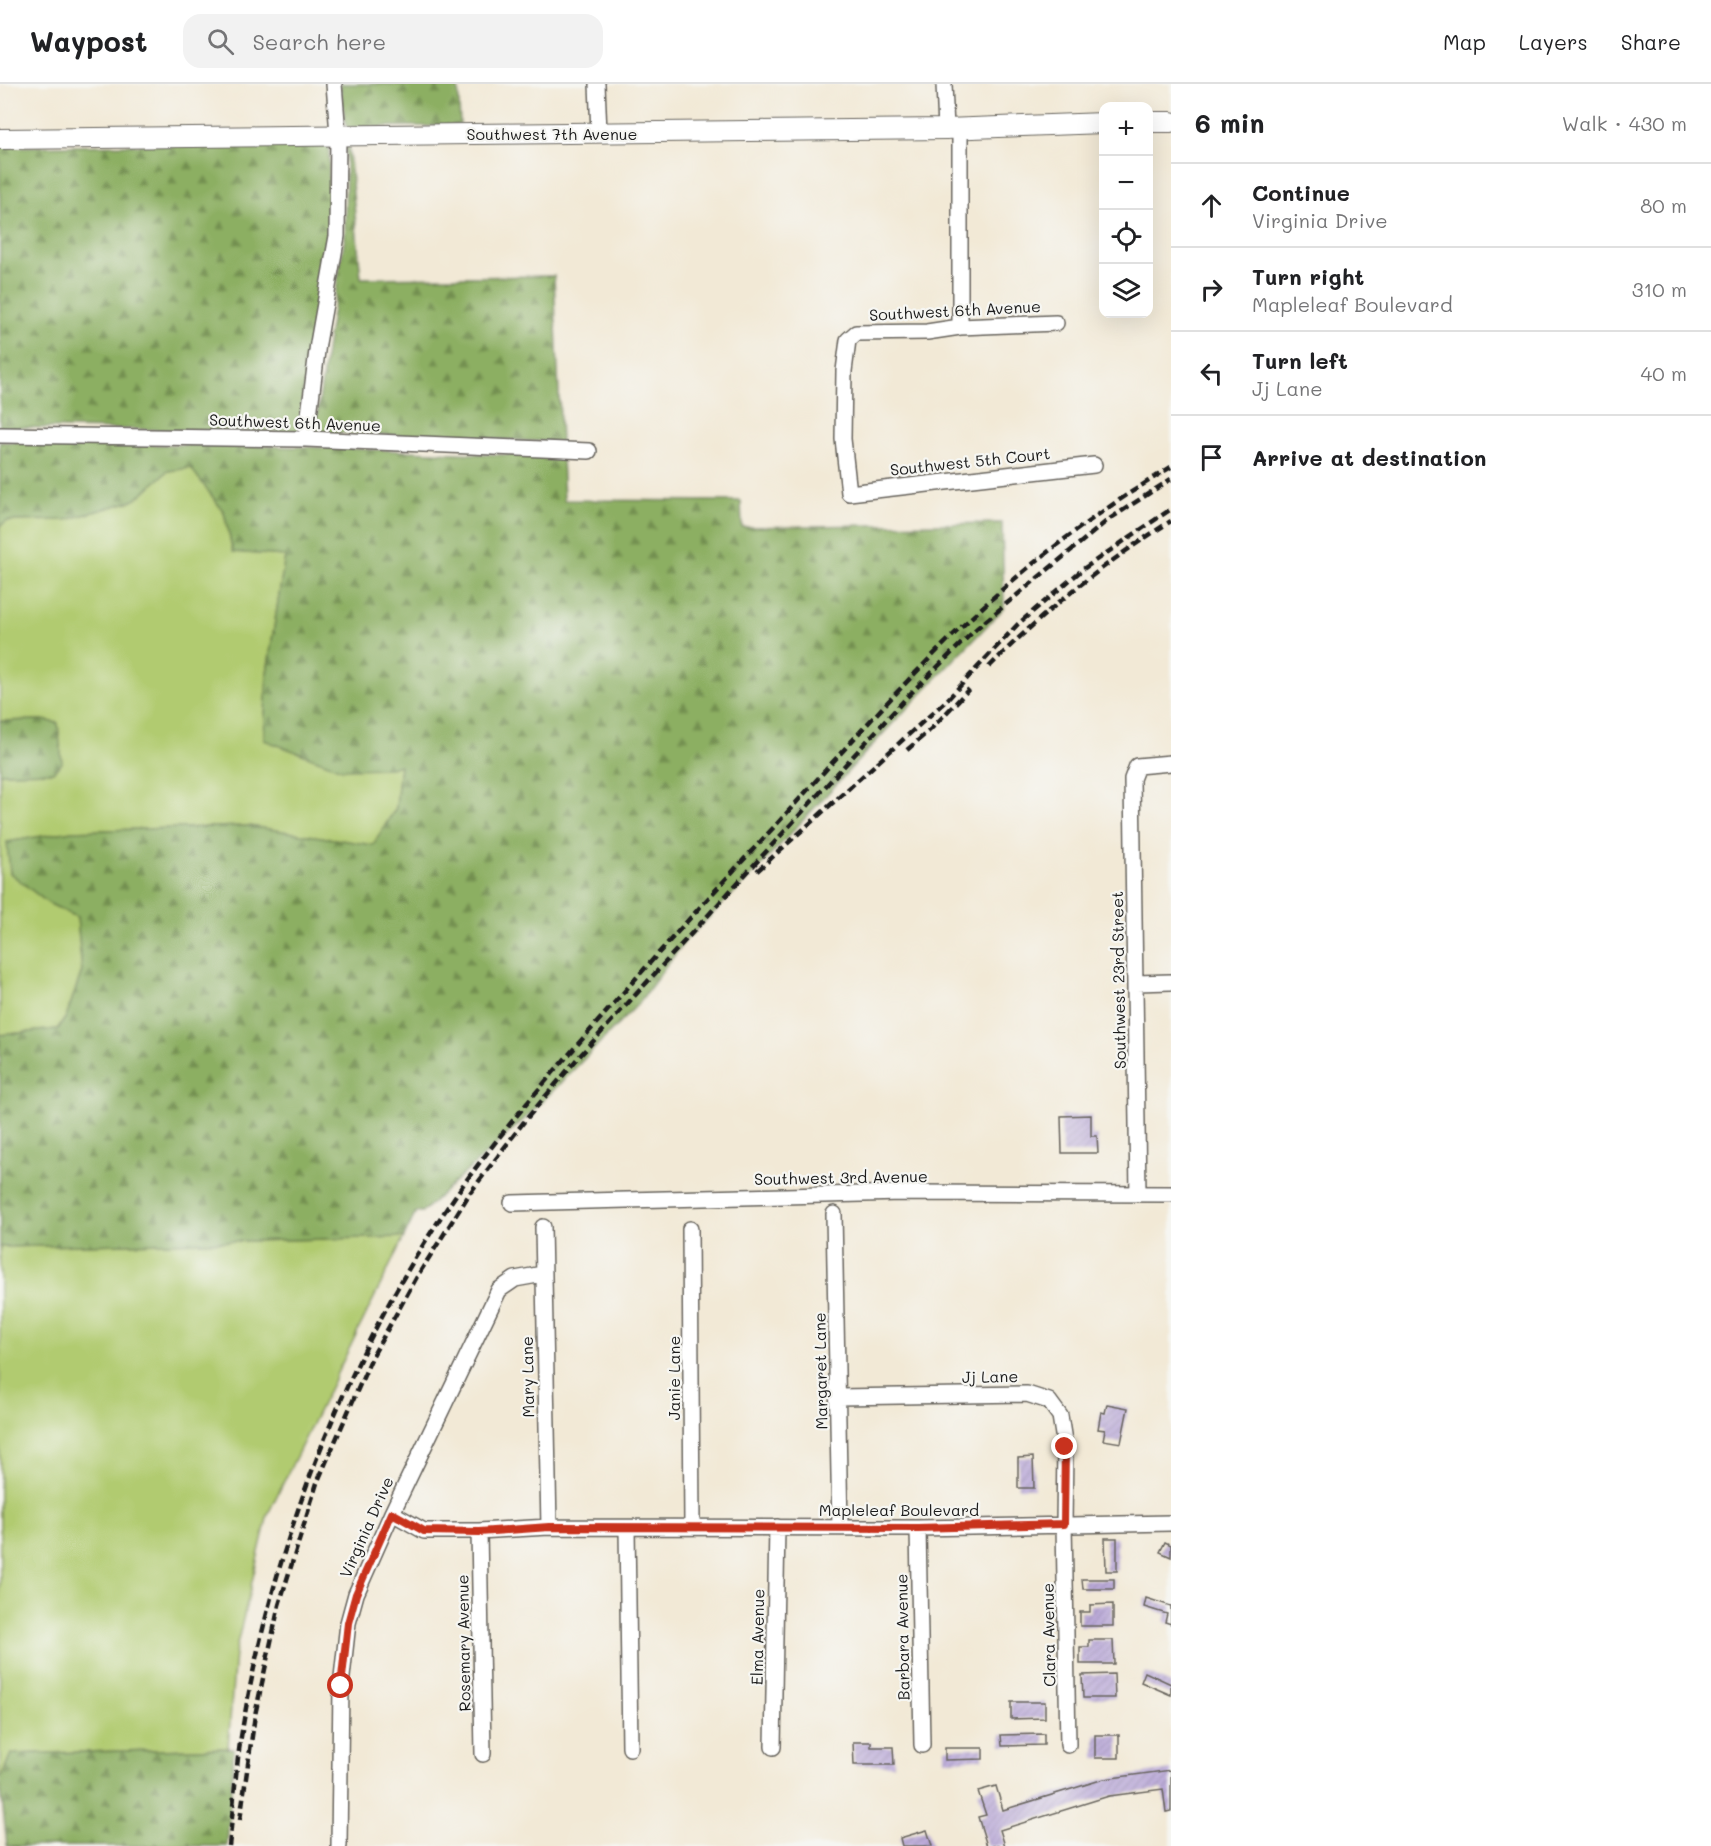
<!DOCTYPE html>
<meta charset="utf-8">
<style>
:root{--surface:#fff;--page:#f2f2f2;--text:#202124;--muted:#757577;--line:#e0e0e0}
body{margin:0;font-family:Mali,sans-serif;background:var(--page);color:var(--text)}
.controls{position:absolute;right:18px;top:18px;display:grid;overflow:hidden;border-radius:12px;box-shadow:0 6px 24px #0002}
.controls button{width:54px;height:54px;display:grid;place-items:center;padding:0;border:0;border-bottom:2px solid var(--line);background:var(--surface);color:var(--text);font:30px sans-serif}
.stop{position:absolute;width:18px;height:18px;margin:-14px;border:4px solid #c8321e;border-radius:50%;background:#fff}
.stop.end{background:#c8321e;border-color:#fff;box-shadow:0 2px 6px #0008}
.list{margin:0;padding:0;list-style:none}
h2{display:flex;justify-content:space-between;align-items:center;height:78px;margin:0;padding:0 24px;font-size:26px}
h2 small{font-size:20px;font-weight:400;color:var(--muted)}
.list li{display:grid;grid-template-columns:39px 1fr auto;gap:18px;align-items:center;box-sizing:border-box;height:84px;padding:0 24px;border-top:2px solid var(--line)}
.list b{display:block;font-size:22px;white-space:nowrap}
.list p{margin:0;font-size:20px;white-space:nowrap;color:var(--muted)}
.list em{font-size:20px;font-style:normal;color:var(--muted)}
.icon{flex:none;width:33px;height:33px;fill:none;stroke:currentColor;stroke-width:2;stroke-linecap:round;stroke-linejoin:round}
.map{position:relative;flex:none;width:1171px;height:1762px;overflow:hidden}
header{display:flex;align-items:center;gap:36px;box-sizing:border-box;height:84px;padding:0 30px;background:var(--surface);border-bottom:2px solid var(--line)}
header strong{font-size:28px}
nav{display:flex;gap:33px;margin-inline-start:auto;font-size:21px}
.search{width:420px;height:54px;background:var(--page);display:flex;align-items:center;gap:15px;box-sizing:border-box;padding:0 21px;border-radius:18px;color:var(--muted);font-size:22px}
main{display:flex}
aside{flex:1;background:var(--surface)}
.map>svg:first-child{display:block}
.grass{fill:#b1cb70;stroke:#667446;stroke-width:1.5}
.forest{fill:url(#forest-firs);stroke:#54663f;stroke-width:1.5}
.building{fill:url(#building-hatch)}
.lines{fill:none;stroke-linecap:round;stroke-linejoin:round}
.minor-casing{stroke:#67645d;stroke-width:18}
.tertiary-casing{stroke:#67645d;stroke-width:22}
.minor{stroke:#fff;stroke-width:15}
.tertiary{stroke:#fff;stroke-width:20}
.rail{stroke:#1c1c1c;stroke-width:4.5;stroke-dasharray:9 4.5;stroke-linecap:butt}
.route{stroke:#c8321e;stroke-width:8}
.labels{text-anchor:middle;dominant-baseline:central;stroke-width:4.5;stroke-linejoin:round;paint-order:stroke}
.street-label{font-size:16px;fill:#1c1c1c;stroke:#f6f6f2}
</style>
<header>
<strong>Waypost</strong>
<div class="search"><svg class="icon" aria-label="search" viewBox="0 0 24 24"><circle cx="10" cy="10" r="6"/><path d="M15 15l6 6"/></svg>Search here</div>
<nav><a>Map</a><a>Layers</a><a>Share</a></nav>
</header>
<main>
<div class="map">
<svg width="1171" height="1762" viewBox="0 0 1171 1762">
<defs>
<pattern id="forest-firs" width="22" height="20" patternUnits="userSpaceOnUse" patternTransform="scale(1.5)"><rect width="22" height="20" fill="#8caf62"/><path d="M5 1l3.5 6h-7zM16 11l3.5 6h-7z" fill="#728e50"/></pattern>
<pattern id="building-hatch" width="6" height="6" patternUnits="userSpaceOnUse" patternTransform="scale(1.5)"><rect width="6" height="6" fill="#baa9d8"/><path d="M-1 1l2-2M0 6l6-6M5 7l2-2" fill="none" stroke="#9f91b9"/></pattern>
</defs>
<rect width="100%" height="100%" fill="#f6f6f2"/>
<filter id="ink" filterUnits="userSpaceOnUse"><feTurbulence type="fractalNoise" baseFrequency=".0167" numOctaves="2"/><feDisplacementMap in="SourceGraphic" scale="12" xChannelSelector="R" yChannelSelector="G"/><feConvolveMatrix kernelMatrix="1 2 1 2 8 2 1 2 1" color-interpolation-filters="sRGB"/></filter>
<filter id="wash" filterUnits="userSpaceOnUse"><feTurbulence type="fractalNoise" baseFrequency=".008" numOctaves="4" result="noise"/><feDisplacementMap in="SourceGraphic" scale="24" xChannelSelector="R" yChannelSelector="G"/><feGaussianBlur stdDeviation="1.35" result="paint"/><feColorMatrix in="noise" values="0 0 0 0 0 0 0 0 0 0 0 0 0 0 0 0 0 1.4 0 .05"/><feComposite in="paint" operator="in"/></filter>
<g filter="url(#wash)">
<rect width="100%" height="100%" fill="#f2e9d6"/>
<!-- grass -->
<path class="grass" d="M191,383L224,428L233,468L285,472L267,589L264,656L400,680L396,724L373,761L249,742L72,747L7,758L48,819L77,833L82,887L66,933L57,945L0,951V689L53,688L43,636L0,637V442L6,437L66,436L134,416L168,387Z
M404,1153L268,1430L235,1569L228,1664L11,1670L0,1696V1163Z"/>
<!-- forest -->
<path class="forest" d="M340,0H458L460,40L431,42L346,43Z
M348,57L361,194L554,192L561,358L315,348L327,260L345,153L346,58Z
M329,58V151L310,258L298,348L0,343V63Z
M0,358L305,363L562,373L564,416L741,417L742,443L1002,439L1004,524L893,639L754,789L685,857L638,920L530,1030L422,1128H416L404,1153L0,1163V951L58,945L66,933L82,887L77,833L48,819L10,789L7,758L72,747L249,742L373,761L396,724L400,681L391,684L342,685L264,656L267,589L285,472L233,468L224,428L191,384L168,387L135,416L66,436L7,437L0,442Z
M43,636L58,639L62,679L53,688L0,689V637Z
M234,1664L227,1762H7L0,1696L11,1670Z"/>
<g id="blocks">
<!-- building -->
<path class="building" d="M1091,1031V1052H1097L1098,1069H1062L1061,1032Z
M1107,1320L1128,1324L1121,1359L1103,1356L1105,1346L1098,1345L1101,1328L1105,1329Z
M1033,1373L1034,1404H1018V1374Z
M1105,1454H1117V1487H1106Z
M1165,1458L1171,1461V1473L1160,1468Z
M1082,1495H1114V1505H1083Z
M1146,1514L1171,1522V1540L1165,1538L1167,1530L1144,1523Z
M1113,1520V1542H1080V1528H1090V1521Z
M1089,1556H1113L1114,1580H1080V1563H1089Z
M1145,1588L1171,1600V1611L1141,1598Z
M1114,1590L1115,1614H1083L1082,1591Z
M1011,1618H1045V1634L1011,1635Z
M1044,1650V1661L1002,1662L1001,1651Z
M1095,1651H1119V1674H1095Z
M853,1658H871V1663H893L894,1681H854Z
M945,1664H983V1675L945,1676Z
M1171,1686V1727L1166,1728L1163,1705L1109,1712L1000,1746L1005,1762H987L978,1733L986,1731L978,1707L996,1702L1003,1726L1104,1695Z
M927,1746L932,1762H902L900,1754Z"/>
</g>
</g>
<g filter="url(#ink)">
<use href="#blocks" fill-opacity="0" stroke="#67645d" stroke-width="1.5"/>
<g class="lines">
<defs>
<path id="minor" d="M597,0L599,49
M944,0L946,45
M1056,239L960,243L927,248L856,249L848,256L844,287L843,355L849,409L1094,381
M960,243V45
M0,351L306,355L589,367
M306,355L318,259L337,152L338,50L334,0
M1136,899L1171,898
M1138,1110L1132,695L1137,682L1171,679
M512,1119L902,1109L1171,1110
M834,1130L840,1443
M543,1143L549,1443
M690,1145L692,1442
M839,1313L1027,1310L1049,1317L1060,1332L1065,1363L1064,1440L1068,1661
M392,1429L424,1447H479L549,1443L918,1444L1171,1439
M627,1444L630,1664
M918,1444L922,1661
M479,1447L483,1670
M773,1663L777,1443
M339,1762L341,1602L348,1539L356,1510L392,1429L499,1206L515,1195L543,1190"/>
<path id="tertiary" d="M1148,38H1171
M0,55L946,45L1104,39"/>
</defs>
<!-- minor casing -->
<use href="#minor" class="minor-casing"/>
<!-- tertiary casing -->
<use href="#tertiary" class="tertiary-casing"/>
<!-- minor -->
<use href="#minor" class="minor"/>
<!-- tertiary -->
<use href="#tertiary" class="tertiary"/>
<!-- rail -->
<path class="rail" d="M989,583C1044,527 1104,479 1171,437
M907,666L931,645L969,605
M757,787L947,616L1018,540L1083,485L1171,425
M240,1736L255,1631L279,1521L317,1399L372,1273L418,1191L470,1109L523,1039L577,975L907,613L977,544L1108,436L1171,395
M229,1762C233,1728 235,1693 240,1659C271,1462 347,1264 463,1101C505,1043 553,988 601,934C658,869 716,805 775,742C856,653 936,559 1029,483C1074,446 1122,413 1171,383"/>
</g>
</g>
<g class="lines" filter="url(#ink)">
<!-- route -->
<path class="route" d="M341,1602L348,1539L356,1510L392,1429L424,1447L479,1448L549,1443L918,1444L1064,1440L1065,1363"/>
</g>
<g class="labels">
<!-- street labels -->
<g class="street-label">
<text x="552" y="49">Southwest 7th Avenue</text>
<text transform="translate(955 226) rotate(-3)">Southwest 6th Avenue</text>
<text transform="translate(295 338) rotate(2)">Southwest 6th Avenue</text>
<text transform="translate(970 377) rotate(-6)">Southwest 5th Court</text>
<text transform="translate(1118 896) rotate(-91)">Southwest 23rd Street</text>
<text transform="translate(841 1093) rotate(-1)">Southwest 3rd Avenue</text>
<text transform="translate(820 1287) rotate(-91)">Margaret Lane</text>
<text transform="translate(990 1292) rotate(-1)">Jj Lane</text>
<text transform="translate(527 1293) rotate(-91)">Mary Lane</text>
<text transform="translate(673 1294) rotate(-90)">Janie Lane</text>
<text x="899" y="1425">Mapleleaf Boulevard</text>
<text transform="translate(366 1443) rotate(-66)">Virginia Drive</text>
<text transform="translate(1048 1551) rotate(-91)">Clara Avenue</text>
<text transform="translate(757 1553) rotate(-89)">Elma Avenue</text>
<text transform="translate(902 1553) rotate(-91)">Barbara Avenue</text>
<text transform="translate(463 1559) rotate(-91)">Rosemary Avenue</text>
</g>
</g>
</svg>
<div class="controls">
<button>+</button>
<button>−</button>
<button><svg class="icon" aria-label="locate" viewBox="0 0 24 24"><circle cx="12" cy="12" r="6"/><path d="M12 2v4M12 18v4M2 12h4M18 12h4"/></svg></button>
<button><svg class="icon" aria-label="layers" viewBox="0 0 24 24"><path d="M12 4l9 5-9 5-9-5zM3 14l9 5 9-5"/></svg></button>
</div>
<div class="stop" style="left:341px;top:1602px"></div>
<div class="stop end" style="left:1065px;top:1363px"></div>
</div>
<aside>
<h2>6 min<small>Walk · 430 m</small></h2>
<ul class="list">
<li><svg class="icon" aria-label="ahead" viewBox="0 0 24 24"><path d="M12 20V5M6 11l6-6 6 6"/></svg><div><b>Continue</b><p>Virginia Drive</p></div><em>80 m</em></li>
<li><svg class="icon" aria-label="right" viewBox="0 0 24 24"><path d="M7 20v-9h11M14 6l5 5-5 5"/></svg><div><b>Turn right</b><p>Mapleleaf Boulevard</p></div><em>310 m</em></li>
<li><svg class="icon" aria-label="left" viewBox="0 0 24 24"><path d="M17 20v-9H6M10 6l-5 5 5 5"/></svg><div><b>Turn left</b><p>Jj Lane</p></div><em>40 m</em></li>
<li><svg class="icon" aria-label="arrive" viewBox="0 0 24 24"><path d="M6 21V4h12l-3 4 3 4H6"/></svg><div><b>Arrive at destination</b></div></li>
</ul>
</aside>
</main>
